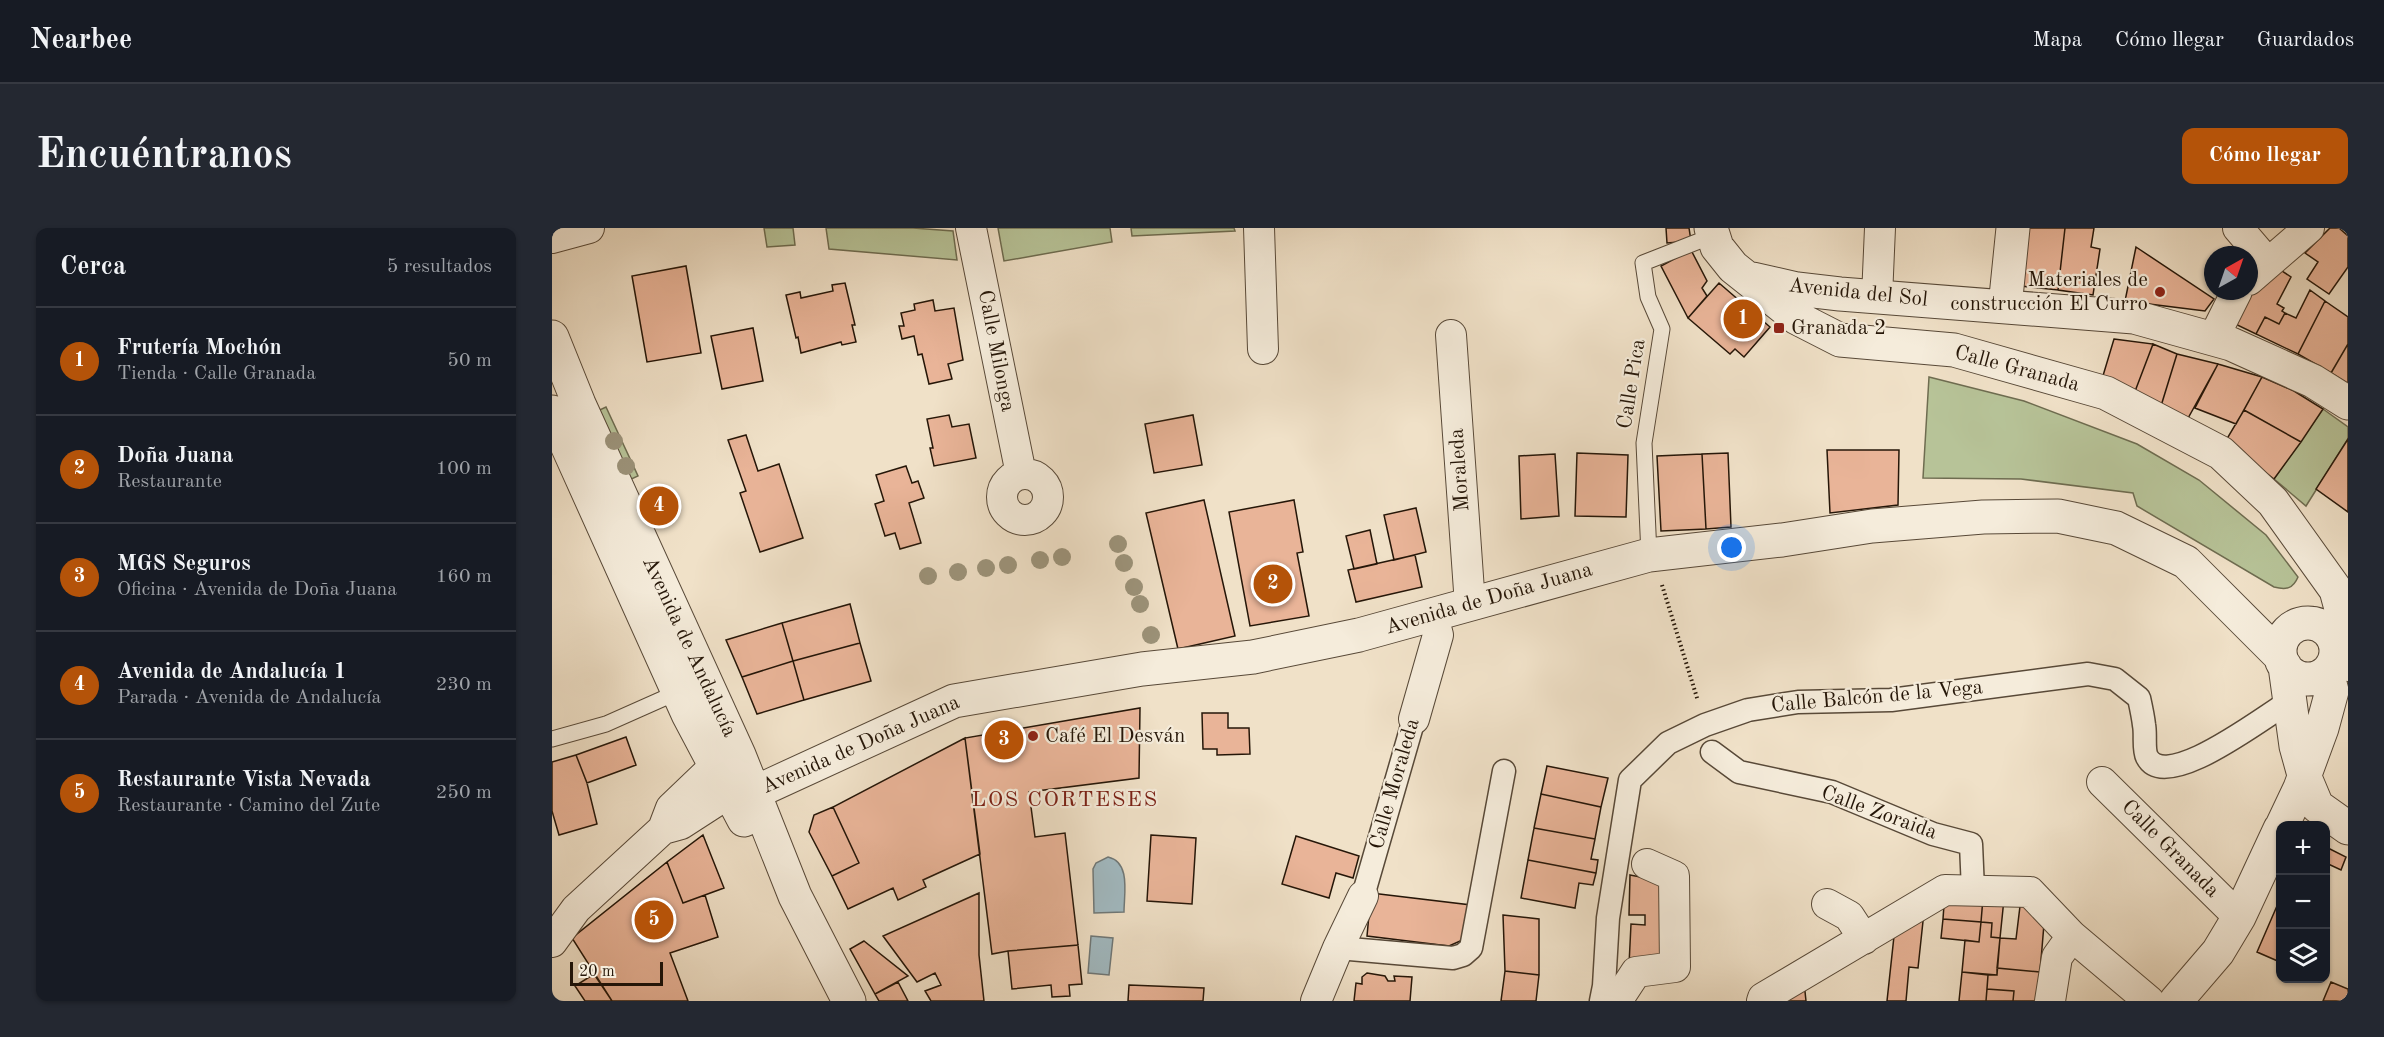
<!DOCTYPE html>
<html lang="es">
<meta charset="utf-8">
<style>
:root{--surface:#171b24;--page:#242831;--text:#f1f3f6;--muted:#9ea1a6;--line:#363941;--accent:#b45309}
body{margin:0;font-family:"Old Standard TT",serif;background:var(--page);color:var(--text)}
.controls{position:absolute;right:18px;bottom:18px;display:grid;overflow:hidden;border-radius:12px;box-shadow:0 2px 4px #0004}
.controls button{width:54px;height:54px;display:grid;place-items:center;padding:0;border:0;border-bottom:2px solid var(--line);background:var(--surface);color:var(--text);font:30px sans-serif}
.compass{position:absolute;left:1652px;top:18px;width:54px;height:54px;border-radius:50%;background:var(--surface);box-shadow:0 2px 4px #0004;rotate:40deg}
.scale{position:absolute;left:18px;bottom:15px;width:93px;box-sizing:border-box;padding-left:6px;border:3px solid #251608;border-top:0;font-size:16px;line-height:21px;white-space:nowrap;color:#251608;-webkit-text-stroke:4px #f5ecdb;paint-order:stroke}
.you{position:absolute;left:1180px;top:320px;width:21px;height:21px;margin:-15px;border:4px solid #fff;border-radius:50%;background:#1a73e8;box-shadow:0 0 0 9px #1a73e833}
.badge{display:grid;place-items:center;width:39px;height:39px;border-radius:50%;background:var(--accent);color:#fff;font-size:20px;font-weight:700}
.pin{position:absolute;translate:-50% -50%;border:3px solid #fff;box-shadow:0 2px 6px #0006}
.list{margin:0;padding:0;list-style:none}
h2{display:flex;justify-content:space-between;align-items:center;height:78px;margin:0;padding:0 24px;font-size:26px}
h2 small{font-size:20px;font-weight:400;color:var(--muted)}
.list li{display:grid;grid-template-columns:39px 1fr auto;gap:18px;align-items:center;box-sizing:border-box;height:108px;padding:0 24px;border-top:2px solid var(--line)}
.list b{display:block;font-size:22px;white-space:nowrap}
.list p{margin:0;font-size:20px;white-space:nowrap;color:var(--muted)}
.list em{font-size:20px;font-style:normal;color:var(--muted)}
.icon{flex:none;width:33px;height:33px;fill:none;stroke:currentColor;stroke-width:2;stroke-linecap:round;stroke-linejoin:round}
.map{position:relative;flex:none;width:1796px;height:773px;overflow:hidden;border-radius:12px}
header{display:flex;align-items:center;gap:36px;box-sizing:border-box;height:84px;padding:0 30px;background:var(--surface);border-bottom:2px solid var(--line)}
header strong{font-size:28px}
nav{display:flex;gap:33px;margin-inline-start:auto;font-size:21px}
.intro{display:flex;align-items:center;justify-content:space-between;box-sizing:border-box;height:144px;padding:0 36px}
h1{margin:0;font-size:42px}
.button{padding:15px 27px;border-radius:12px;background:var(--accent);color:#fff;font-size:21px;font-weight:700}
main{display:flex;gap:36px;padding:0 36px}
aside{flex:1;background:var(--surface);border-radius:12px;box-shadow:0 2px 4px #0004}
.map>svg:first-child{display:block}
.green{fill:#b7c398;stroke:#6e6c50;stroke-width:1.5}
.water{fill:#a1bac2;stroke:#6f7878;stroke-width:1.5}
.building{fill:#e9b498;stroke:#251608;stroke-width:1.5}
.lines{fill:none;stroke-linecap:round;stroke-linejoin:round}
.service-casing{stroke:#584938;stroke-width:17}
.pedestrian-casing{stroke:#584938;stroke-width:25}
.minor-casing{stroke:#584938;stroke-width:32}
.tertiary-casing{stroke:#584938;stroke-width:35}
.path{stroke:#251608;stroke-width:4;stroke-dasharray:1.5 3;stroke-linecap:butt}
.service{stroke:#f5ecdb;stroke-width:15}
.pedestrian{stroke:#f5ecdb;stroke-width:22}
.minor{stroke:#f5ecdb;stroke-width:30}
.tertiary{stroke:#f5ecdb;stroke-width:33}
.tree{fill:#9c937a}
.poi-dot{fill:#8f2418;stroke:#f5ecdb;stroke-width:2}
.labels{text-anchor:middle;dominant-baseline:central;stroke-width:4.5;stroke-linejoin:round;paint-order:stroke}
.poi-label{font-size:21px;fill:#251608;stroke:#f5ecdb;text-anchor:start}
.street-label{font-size:21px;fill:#251608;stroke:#f5ecdb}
.neighbourhood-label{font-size:22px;letter-spacing:1.5px;fill:#7a1f14;stroke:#f5ecdb}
</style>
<header>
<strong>Nearbee</strong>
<nav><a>Mapa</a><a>Cómo llegar</a><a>Guardados</a></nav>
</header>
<div class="intro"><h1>Encuéntranos</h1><a class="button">Cómo llegar</a></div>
<main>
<aside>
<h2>Cerca<small>5 resultados</small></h2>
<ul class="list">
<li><span class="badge">1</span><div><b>Frutería Mochón</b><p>Tienda · Calle Granada</p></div><em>50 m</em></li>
<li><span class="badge">2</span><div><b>Doña Juana</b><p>Restaurante</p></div><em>100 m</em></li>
<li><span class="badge">3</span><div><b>MGS Seguros</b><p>Oficina · Avenida de Doña Juana</p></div><em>160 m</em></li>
<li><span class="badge">4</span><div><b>Avenida de Andalucía 1</b><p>Parada · Avenida de Andalucía</p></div><em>230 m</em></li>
<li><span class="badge">5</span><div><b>Restaurante Vista Nevada</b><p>Restaurante · Camino del Zute</p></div><em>250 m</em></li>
</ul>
</aside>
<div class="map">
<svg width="1796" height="773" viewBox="0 0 1796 773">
<rect width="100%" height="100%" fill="#f0e1c8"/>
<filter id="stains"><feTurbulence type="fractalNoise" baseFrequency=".00333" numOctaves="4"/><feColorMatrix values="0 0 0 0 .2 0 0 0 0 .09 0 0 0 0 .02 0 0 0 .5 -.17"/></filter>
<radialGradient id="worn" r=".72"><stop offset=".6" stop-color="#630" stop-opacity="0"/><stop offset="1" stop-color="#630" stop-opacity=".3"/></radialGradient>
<!-- green -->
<path class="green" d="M212,0H241L243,17L215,19Z
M274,0H361L401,3L405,32L277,21Z
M446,0H558L560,14L452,33Z
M579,0H682L683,3L580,8Z
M1377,149L1472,173L1585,216L1647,252L1714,307L1746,349C1741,361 1734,362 1722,359L1585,278L1581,265L1469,251L1371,250Z
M54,179L86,248L73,254L41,185Z
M1771,181L1796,199V211L1754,278L1722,251Z"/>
<!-- water -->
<path class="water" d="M556,629C579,634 572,666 572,684L542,685L541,641L544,635Z
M539,708L561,710L557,747L536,745Z"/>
<!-- building -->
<path class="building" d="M1114,0H1137L1139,13L1115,15Z
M1473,0H1513L1506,62L1469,58Z
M1513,0H1542L1539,19L1548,21L1541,67L1506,62Z
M1778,0H1787L1796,8V39L1777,66L1755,51L1766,34L1753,25Z
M1584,19L1662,71L1653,83L1573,73Z
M1139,22L1155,53L1150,60L1155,68L1136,90L1109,38Z
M134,38L149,125L95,134L80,48Z
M1724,39L1739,49L1725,76L1732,80L1730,83L1733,85L1727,96L1713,89L1704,106L1679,94L1695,63Z
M293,55L303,97H300L304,114L290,117L289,114L249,125L246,109L244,110L234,67L248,64L249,70L281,63L280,57Z
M1167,55L1218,99L1192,129L1183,121L1178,126L1136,90Z
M1758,62L1773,73L1746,126L1704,106L1713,89L1727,96L1733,85L1744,90Z
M381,72L383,83L402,80L411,132L396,136L400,151L377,156L370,126L366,127L362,108L350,111L347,98H352L349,85L363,82L362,76Z
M1773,73L1796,89V116L1779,145L1746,126Z
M201,100L211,153L170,161L159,108Z
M1562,111L1601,116L1582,166L1550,151Z
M1601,116L1625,126L1609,178L1582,166Z
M1796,116V156L1779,145Z
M1625,126L1666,136L1635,192L1609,178Z
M1666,136L1710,149L1684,196L1643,180Z
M1710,149L1742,163L1771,181L1749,214L1692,182Z
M1692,182L1749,214L1722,251L1673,214Z
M397,187L400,199L417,196L424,230L382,238L378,220H381L375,191Z
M641,187L650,237L602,245L593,196Z
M194,207L206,243L227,236L251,310L208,324L188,265L194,263L176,212Z
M1796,211V284L1764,261Z
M1275,222H1347L1346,277L1278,285Z
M1025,225L1076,227L1074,289L1023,288Z
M1176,225L1179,299L1154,301L1150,226Z
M1003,226L1007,288L969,291L967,228Z
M1150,226L1154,301L1109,303L1105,228Z
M354,238L360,255L366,253L372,270L357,275L369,315L348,321L343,305L333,308L323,276L332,273L324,247Z
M652,272L683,408L626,421L594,285Z
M742,272L751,324L745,325L757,388L698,398L677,284Z
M864,280L874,324L842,332L832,287Z
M818,302L825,336L802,341L794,308Z
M863,327L870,359L804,374L796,342Z
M298,376L308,415L241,433L230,395Z
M230,395L241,433L190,449L174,412Z
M308,415L319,453L252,472L241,433Z
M241,433L252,472L205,486L190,449Z
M588,480L587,550L477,564L483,609L513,605L526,717L456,723L440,726L413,510Z
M650,485H676V500H697L698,526L665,527V521H651Z
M74,509L84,537L35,555L24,527Z
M413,510L428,626L371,652L374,659L346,672L341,660L296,681L280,648L307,635L281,579Z
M24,527L35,555L45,596L7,607L0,583V534Z
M995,538L1056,550L1049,579L989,566Z
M989,566L1049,579L1043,611L982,600Z
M281,579L307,635L280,648L257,604L262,587Z
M982,600L1043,611L1039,631L1046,632L1044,645L976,632Z
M151,607L172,660L131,675L115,634Z
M599,607L644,610L640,676L595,673Z
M744,608L807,628L801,650L784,645L777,670L730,656Z
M1774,619L1794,629L1789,642L1774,635Z
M976,632L1044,645L1041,657L1027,655L1023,680L969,670Z
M115,634L131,675L153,667L166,709L118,725L136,773H60L20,710Z
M1078,647L1120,655L1119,735L1077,737L1079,696L1093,697V687H1077Z
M427,665V727L432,773H379L373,763L389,757L383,745L365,754L331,708Z
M819,665L919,677L915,710L897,718L815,708Z
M1431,670L1429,694L1391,691L1392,677Z
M1431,670L1452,671L1448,710L1439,709L1440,695L1429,694Z
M1469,670L1492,696L1488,744L1445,740L1448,710L1464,711Z
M1728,671V734L1705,724Z
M1372,684L1366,740L1357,739L1354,773H1335L1343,699Z
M951,687L987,691V747L953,743Z
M1391,691L1429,694L1427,714L1389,710Z
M1429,694L1440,695L1439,709L1448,710L1445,747L1410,744L1413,712L1427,714Z
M312,713L356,748L323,766L298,721Z
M526,717L530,756L517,757L518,768L500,769L499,757L460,761L456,723Z
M1445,740L1488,744L1486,773H1461L1462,763L1435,761L1436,747H1445Z
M953,743L987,747L984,773H949Z
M1410,744L1436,747L1434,773H1407Z
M815,745L833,748L836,753H843L842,748L860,749L858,773H802L804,755L810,756V749Z
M42,746L60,773H33L23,758Z
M346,754L356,773H327L323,766Z
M1252,754L1254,773H1221Z
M1779,754L1796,761V773H1771Z
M577,757L652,760L651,773H576Z
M1435,761L1462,763L1461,773H1434Z"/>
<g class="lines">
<defs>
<path id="service" d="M1097,327L1092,215L1110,101L1096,69L1091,35L1160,8
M0,511L54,496L126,464"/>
<path id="pedestrian" d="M1160,524L1187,544L1280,564L1381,606L1419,616L1421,662
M811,668L862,491
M786,720L901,730L911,727L919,720L952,543
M1049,773L1052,758L1056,690L1078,552L1116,515L1153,497L1196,482L1246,474L1339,472L1536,446L1563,451L1587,470C1589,479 1591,488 1592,497C1594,506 1591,521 1595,529C1614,566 1715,486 1737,474"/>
<path id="minor" d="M419,0L469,246
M707,0L711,121
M1686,0L1715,34
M0,10L37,0
M1697,52L1757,0
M1325,69L1328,0
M899,107L918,377
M1661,111L1685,63
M450 269a23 23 0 1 1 46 0a23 23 0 1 1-46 0Z
M1783,433L1796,438
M862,491L886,407L881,388
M1550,554L1687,689
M111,601L129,596L177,565
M1275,676L1297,688L1312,711
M0,714L24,681L111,601L119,580L163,538
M764,773L786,720L811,668
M1065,773L1084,744L1123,739L1122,648L1095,636
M1210,773L1211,770L1393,662L1478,664L1520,708L1597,773
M1498,773L1505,729L1520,708"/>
<path id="tertiary" d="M1159,0L1165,19L1181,39L1245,90L1288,112L1402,122L1554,165L1669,225L1721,274L1784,362L1791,388L1792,411L1784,418
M1201,51L1245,61L1288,66L1582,89L1679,116L1761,153L1796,175
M1453,79L1461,0
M0,109L27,176L187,527L243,668L297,773
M0,184L136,486L192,592
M1728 423a28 28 0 1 1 56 0a28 28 0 1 1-56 0Z
M1733,438L1744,518L1752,547L1765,578L1796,600
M182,574L402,473L590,441L701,429L807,407L1097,327L1230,312L1320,298L1431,289L1506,288L1564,300L1634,334L1728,428
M1730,598L1748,560L1770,500L1780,463L1775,444
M1624,773L1666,724L1687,689L1728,601"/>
</defs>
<!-- service casing -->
<use href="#service" class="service-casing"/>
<!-- pedestrian casing -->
<use href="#pedestrian" class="pedestrian-casing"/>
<!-- minor casing -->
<use href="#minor" class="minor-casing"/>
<!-- tertiary casing -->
<use href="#tertiary" class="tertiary-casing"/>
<!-- path -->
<path class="path" d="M1110,357L1146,473"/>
<!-- service -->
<use href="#service" class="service"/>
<!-- pedestrian -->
<use href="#pedestrian" class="pedestrian"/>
<!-- minor -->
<use href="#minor" class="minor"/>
<!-- tertiary -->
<use href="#tertiary" class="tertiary"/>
</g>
<!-- trees -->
<g class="tree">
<circle cx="62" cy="213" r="9"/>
<circle cx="74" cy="238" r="9"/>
<circle cx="566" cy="316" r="9"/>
<circle cx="510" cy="329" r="9"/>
<circle cx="488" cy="332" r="9"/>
<circle cx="572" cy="335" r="9"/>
<circle cx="456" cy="337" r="9"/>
<circle cx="434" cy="340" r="9"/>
<circle cx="406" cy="344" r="9"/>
<circle cx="376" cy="348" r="9"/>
<circle cx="582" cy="359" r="9"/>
<circle cx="588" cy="376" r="9"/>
<circle cx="599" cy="407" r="9"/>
</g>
<!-- markers -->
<g class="poi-dot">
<circle cx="1608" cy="64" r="6"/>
<rect x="1221" y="94" width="12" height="12" rx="3"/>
<circle cx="481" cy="508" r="6"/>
</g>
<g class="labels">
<!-- poi labels -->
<g class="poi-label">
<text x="1596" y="52" text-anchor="end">Materiales de<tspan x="1596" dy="24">construcción El Curro</tspan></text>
<text x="1239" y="100">Granada 2</text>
<text x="493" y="508">Café El Desván</text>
</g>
<!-- street labels -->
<g class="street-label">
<text transform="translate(1306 65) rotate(6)">Avenida del Sol</text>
<text transform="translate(444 123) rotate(79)">Calle Milonga</text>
<text transform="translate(1465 141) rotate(15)">Calle Granada</text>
<text transform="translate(1080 156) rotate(-81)">Calle Pica</text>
<text transform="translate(908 242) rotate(-94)">Moraleda</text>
<text transform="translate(937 371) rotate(-16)">Avenida de Doña Juana</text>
<text transform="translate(137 419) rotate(65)">Avenida de Andalucía</text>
<text transform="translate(1325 469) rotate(-5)">Calle Balcón de la Vega</text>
<text transform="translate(309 517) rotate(-24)">Avenida de Doña Juana</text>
<text transform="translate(843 556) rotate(-74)">Calle Moraleda</text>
<text transform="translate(1327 585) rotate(20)">Calle Zoraida</text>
<text transform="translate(1618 621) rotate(45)">Calle Granada</text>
</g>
<!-- neighbourhood labels -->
<g class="neighbourhood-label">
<text x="513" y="572">LOS CORTESES</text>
</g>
</g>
<rect width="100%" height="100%" filter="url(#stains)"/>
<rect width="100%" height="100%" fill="url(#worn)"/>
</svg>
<div class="controls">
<button>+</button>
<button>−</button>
<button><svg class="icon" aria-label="layers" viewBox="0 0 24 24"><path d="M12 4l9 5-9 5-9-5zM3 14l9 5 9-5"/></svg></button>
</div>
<svg class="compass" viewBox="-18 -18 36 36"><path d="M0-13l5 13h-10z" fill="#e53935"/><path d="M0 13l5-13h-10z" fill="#9ea1a6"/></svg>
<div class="scale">20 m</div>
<div class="you"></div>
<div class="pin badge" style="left:1191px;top:91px">1</div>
<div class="pin badge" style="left:721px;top:356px">2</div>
<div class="pin badge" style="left:452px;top:512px">3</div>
<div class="pin badge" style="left:107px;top:278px">4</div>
<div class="pin badge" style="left:102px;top:692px">5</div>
</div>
</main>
